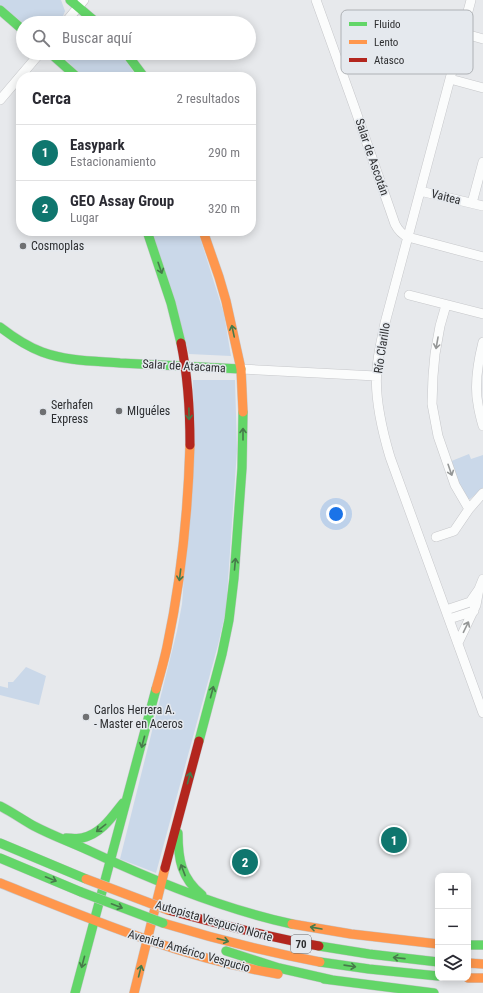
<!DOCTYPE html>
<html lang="es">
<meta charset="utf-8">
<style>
:root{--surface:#fff;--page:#f7f7f7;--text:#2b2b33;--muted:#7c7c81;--line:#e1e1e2;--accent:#0f766e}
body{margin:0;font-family:"Roboto Condensed",sans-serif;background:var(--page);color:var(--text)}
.controls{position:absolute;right:12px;bottom:12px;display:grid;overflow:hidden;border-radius:8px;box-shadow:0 2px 10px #0003}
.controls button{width:36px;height:36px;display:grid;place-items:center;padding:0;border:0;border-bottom:1px solid var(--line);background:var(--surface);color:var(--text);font:20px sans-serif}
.you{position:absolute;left:336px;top:514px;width:14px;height:14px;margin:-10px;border:3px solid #fff;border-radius:50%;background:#1a73e8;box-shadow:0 0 0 6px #1a73e833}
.badge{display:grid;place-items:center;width:26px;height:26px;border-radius:50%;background:var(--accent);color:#fff;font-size:13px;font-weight:700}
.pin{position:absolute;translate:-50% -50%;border:2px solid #fff;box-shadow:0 1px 4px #0006}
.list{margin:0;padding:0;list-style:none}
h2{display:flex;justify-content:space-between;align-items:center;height:52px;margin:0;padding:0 16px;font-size:17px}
h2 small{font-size:13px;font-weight:400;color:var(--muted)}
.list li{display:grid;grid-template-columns:26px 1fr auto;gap:12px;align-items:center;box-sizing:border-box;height:56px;padding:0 16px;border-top:1px solid var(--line)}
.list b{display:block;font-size:15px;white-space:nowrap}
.list p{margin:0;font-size:13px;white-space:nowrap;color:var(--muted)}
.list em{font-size:13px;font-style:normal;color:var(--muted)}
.icon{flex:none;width:22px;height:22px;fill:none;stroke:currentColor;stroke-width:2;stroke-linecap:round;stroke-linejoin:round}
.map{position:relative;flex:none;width:483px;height:993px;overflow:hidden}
.search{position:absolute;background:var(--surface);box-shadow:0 2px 10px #0003;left:16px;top:16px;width:240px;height:44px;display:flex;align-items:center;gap:10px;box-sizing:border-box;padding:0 14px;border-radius:22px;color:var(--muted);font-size:15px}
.panel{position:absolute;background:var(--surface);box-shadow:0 2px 10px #0003;left:16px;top:72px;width:240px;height:164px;border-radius:16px}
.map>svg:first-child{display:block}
.green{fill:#cad8e9}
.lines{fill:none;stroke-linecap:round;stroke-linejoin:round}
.street-casing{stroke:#c6c7ca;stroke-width:10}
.fast-casing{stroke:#c6c7ca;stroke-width:10}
.slow-casing{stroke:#c6c7ca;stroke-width:10}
.jam-casing{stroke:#c6c7ca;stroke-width:10}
.street{stroke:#fbfcfc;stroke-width:9}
.fast{stroke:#63d668;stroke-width:9}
.slow{stroke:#ff974d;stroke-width:9}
.jam{stroke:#b3261e;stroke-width:9}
.fast-bridge-casing{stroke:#c4c5c7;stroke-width:10;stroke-linecap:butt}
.slow-bridge-casing{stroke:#c4c5c7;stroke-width:10;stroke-linecap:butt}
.fast-bridge{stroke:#63d668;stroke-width:9}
.slow-bridge{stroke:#ff974d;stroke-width:9}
.oneway{stroke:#467a4a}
.oneway2{stroke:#949696}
.poi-dot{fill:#6f7072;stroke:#e5e9ee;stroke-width:1.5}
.labels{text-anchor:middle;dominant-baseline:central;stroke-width:3;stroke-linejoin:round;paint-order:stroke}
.shield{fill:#e5e9ee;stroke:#65676a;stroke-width:1}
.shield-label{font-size:11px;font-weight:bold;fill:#2e2f31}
.street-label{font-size:12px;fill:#2e2f31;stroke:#e5e9ee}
.poi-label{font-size:12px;fill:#2e2f31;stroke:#e5e9ee;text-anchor:start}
.key{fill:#e5e9ee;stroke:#aeb1b5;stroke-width:1}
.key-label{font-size:11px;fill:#2e2f31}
</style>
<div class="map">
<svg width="483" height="993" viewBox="0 0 483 993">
<rect width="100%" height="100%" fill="#e7e9ec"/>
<!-- green -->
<path class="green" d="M0,0H61L65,11L63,16L57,23H23L0,5Z
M59,53H119L128,64L137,77H84Z
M151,231H198L224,314L231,356L189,354Z
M193,380H235L237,450L226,610L218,645L156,873L120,859L177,631L182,604L194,443Z
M469,454L471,459L483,455V488L470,499H464L449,462Z
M26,667L46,676L39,705L0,695V686L8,688V682H13Z"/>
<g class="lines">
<defs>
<path id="street" d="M316,0L354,106L395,224C398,230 401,234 408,237L483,257
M471,0L385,323C382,338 378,353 377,369C374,397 382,430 390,457L483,713
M65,23L84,0
M462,33L483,39
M450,79L483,88
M0,100L40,53
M420,191L483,206
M472,203L483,162
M409,295L483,314
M446,305L440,326L435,354L433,376L432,404L438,436L455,485L469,509
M483,342C478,362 474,384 478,404C479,411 481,419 483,426
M241,369L376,376
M436,537L454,531L469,509L483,493
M446,610L470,602L479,589L483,579
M449,619L474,611
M458,643L476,605L479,589"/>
<path id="fast" d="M70,0L97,23
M0,10L23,30
M50,53L77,77
M126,53L144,77
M147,231L171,303L181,343
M0,327C13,337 26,346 42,352C66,361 94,361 120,363C160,365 201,367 241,369
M199,741L222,654L229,620L234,578L242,468L243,412
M0,806C12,812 23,820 34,826C53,836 73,843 92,852C156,882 223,909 292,924
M178,833C178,859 181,878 202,895
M66,838C71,838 77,839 82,838C101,834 112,817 123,803
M0,843L86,879
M0,858L81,892
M468,945H483
M319,946L369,954L438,962
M226,951L279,968L332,980
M320,962L369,969L438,976
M324,979L434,993
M75,993L156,689"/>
<path id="slow" d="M203,231L219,277L226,301L241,369L243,412
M156,689C160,675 164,661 167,647C181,581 188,513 190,445
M0,883C90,919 182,958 278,974
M163,923C215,939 267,952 320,962
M292,924L351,934L438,944
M468,963L483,964
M468,978H483
M134,993L165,868"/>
<path id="jam" d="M181,343C188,377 190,410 190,445
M165,868L199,741
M168,910C218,924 268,937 319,946"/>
</defs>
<!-- street casing -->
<use href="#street" class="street-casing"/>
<!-- fast casing -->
<use href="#fast" class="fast-casing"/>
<!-- slow casing -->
<use href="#slow" class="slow-casing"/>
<!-- jam casing -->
<use href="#jam" class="jam-casing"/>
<!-- street -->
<use href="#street" class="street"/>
<!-- fast -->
<use href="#fast" class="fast"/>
<!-- slow -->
<use href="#slow" class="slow"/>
<!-- jam -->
<use href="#jam" class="jam"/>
<defs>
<path id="fast-bridge" d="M81,892L163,923"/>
<path id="slow-bridge" d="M86,879L168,910"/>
</defs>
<!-- fast-bridge casing -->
<use href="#fast-bridge" class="fast-bridge-casing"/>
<!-- slow-bridge casing -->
<use href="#slow-bridge" class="slow-bridge-casing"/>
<!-- fast-bridge -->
<use href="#fast-bridge" class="fast-bridge"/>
<!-- slow-bridge -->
<use href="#slow-bridge" class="slow-bridge"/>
</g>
<!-- one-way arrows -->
<defs><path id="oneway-shaft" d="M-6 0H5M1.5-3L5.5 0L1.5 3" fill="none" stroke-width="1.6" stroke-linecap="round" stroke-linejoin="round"/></defs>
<g class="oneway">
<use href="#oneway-shaft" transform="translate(160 268) rotate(71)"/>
<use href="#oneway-shaft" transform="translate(233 331) rotate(-102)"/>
<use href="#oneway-shaft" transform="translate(189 414) rotate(89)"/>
<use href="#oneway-shaft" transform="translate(243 434) rotate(-90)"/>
<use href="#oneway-shaft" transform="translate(235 564) rotate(-85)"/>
<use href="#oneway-shaft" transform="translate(180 575) rotate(97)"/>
<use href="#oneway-shaft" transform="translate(212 692) rotate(-75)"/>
<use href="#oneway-shaft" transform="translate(143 742) rotate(105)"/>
<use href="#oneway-shaft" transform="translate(189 778) rotate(-75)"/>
<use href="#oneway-shaft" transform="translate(101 828) rotate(142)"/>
<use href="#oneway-shaft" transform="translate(183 870) rotate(-111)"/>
<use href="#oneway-shaft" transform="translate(51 879) rotate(22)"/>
<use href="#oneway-shaft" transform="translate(117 906) rotate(21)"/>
<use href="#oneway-shaft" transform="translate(316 928) rotate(-170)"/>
<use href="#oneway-shaft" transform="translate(223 940) rotate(15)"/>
<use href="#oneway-shaft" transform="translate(399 958) rotate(-174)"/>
<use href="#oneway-shaft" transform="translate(83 962) rotate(105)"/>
<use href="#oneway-shaft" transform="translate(350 966) rotate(8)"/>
<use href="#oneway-shaft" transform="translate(140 971) rotate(-76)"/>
</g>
<g class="oneway2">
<use href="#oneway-shaft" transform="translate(437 343) rotate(100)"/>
<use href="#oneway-shaft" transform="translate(450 470) rotate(71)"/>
<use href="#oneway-shaft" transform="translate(466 627) rotate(-64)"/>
</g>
<!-- markers -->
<g class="poi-dot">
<circle cx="23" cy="246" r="4"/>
<circle cx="119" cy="411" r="4"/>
<circle cx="43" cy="412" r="4"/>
<circle cx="86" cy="717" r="4"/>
</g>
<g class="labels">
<!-- shield labels -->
<rect class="shield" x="291" y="935" width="20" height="18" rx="3"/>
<g class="shield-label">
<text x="301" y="944">70</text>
</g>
<!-- street labels -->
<g class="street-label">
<text transform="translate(372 157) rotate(71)">Salar de Ascotán</text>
<text transform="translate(446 197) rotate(14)">Vaitea</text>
<text transform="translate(382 348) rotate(-81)">Río Clarillo</text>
<text transform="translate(184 366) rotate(3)">Salar de Atacama</text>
<text transform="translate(214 921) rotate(16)">Autopista Vespucio Norte</text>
<text transform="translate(189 951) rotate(16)">Avenida Américo Vespucio</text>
</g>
<!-- poi labels -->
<g class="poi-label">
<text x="31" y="246">Cosmoplas</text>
<text x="51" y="405">Serhafen<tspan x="51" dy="14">Express</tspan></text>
<text x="127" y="411">MIguéles</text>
<text x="94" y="710">Carlos Herrera A.<tspan x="94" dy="14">- Master en Aceros</tspan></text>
</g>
</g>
<!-- legend -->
<rect x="341" y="10" width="132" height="64" rx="6" class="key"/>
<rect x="349" y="22" width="18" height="4" fill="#63d668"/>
<rect x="349" y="40" width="18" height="4" fill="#ff974d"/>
<rect x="349" y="58" width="18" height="4" fill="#b3261e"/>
<g class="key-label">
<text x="374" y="28">Fluido</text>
<text x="374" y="46">Lento</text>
<text x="374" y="64">Atasco</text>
</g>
</svg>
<div class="controls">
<button>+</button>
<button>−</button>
<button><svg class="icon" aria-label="layers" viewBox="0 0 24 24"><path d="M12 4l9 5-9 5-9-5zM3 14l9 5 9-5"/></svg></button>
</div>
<div class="you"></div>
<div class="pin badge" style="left:394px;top:840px">1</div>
<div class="pin badge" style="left:245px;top:862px">2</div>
<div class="search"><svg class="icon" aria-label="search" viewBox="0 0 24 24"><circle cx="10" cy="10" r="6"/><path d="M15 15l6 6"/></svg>Buscar aquí</div>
<section class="panel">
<h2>Cerca<small>2 resultados</small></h2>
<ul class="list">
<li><span class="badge">1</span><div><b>Easypark</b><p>Estacionamiento</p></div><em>290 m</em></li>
<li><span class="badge">2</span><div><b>GEO Assay Group</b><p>Lugar</p></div><em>320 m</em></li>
</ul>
</section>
</div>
